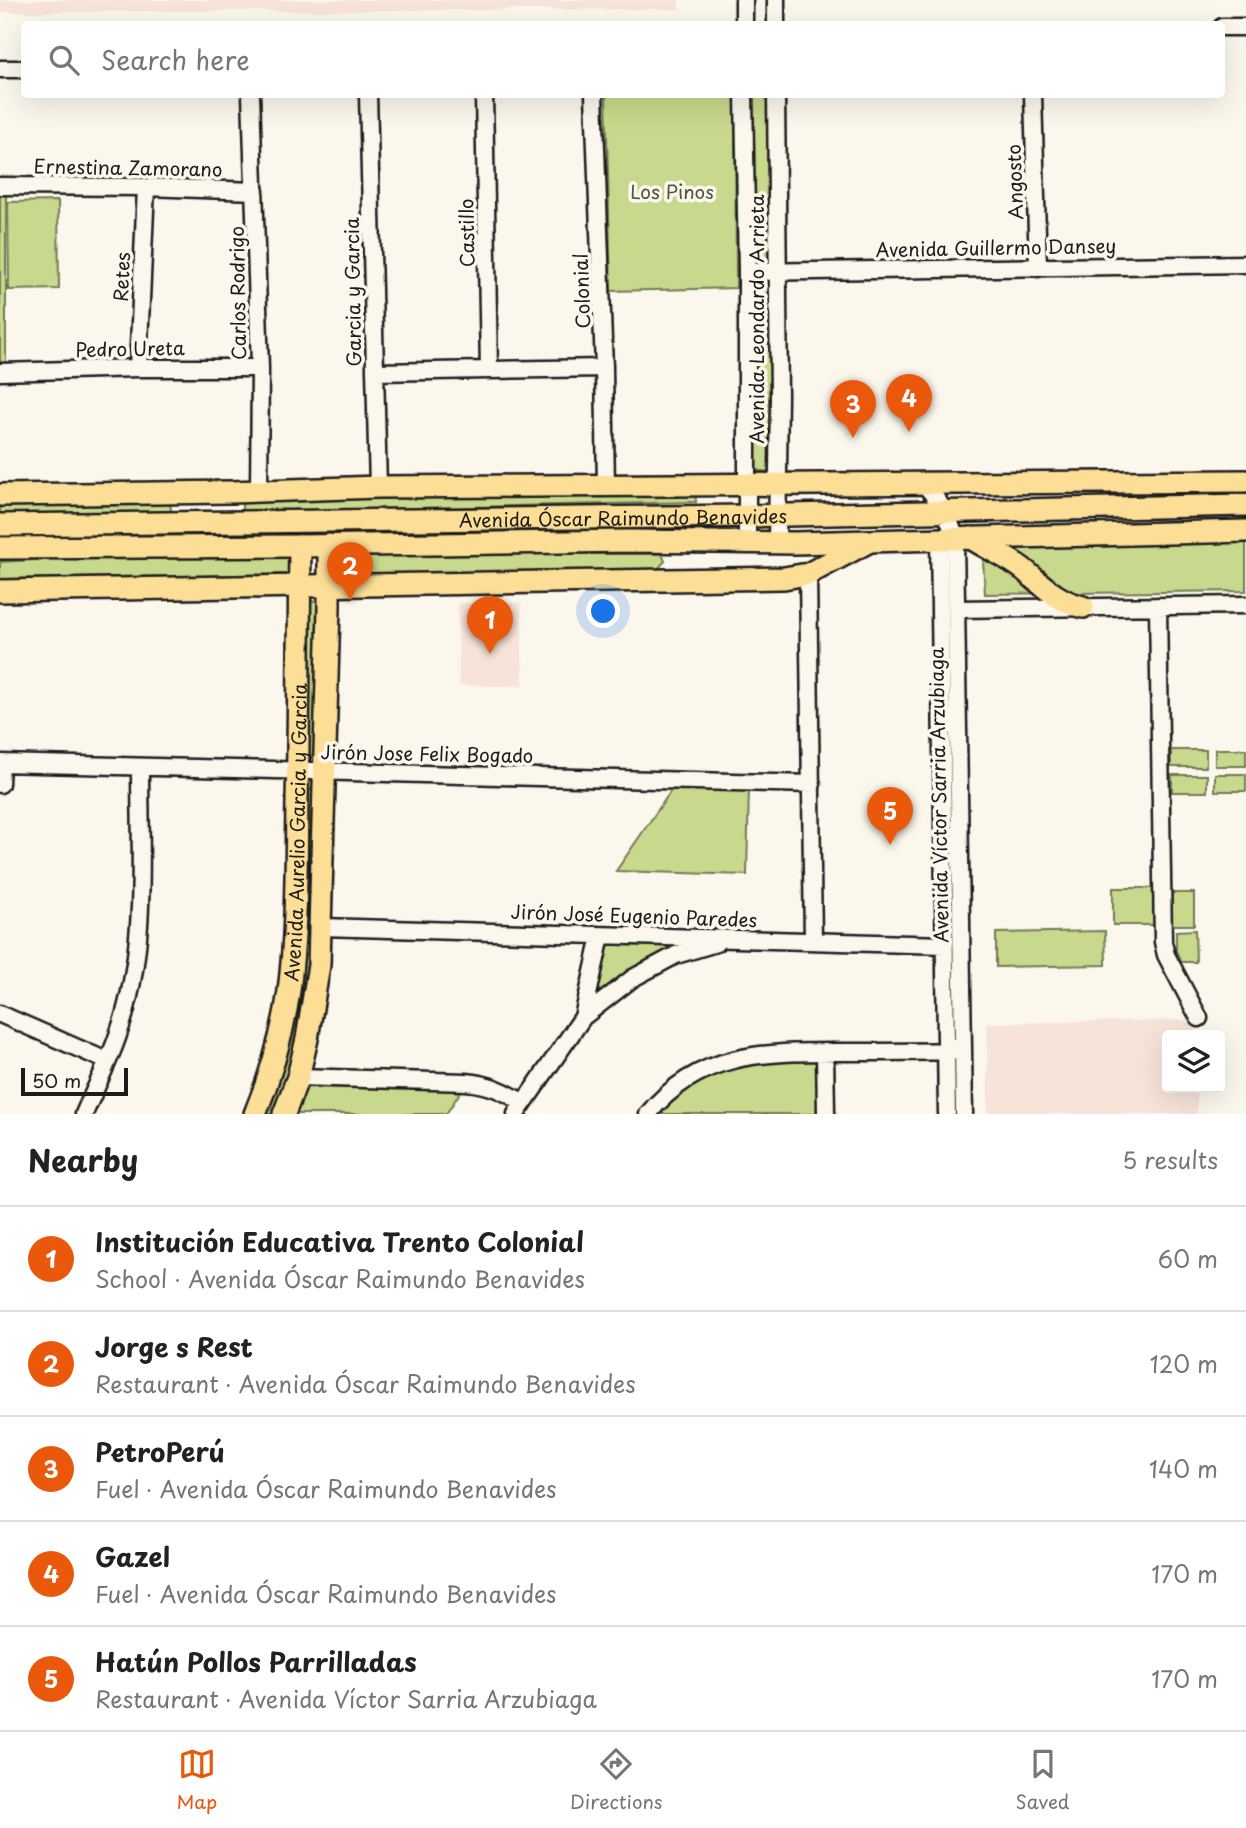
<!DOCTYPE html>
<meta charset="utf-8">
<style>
:root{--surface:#fff;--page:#f2f2f2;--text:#222;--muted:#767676;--line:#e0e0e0;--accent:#ea580c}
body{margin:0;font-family:"Playpen Sans",sans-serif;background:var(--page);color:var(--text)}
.controls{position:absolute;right:21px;bottom:21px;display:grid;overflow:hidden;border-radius:7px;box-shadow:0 7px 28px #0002}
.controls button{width:63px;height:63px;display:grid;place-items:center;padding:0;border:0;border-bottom:2px solid var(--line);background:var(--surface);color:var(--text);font:35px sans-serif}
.scale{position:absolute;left:21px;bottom:18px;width:107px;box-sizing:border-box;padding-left:7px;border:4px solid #1c1c1c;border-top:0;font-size:19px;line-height:24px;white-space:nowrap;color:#1c1c1c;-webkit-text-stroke:5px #fbf7ec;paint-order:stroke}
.you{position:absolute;left:604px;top:612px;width:24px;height:24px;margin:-18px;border:5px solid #fff;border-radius:50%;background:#1a73e8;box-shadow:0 0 0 10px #1a73e833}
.badge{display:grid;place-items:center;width:46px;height:46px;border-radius:50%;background:var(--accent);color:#fff;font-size:23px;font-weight:700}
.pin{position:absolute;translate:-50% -58px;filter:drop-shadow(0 2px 4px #0008)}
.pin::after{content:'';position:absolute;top:37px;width:24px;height:21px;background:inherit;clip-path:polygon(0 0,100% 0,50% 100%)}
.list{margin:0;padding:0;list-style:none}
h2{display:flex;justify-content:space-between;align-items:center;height:91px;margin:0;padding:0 28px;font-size:30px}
h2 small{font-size:23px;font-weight:400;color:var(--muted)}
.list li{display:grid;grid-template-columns:46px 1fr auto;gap:21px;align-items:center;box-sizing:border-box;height:105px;padding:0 28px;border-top:2px solid var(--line)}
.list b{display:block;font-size:26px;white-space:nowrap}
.list p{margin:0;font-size:23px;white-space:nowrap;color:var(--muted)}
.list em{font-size:23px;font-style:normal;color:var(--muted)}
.icon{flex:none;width:38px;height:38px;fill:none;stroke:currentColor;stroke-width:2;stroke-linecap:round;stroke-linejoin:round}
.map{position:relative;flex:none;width:1246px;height:1114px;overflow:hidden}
.search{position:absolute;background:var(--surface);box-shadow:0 7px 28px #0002;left:21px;right:21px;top:21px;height:77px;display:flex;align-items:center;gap:18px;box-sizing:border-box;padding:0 24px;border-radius:7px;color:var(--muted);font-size:26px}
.sheet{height:616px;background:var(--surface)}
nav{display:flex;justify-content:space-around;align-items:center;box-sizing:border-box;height:98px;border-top:2px solid var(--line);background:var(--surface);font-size:19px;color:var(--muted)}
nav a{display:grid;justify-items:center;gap:4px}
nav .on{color:var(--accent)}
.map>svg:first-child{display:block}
.built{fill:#f7e3d8}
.green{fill:#c8d88c;stroke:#727a54;stroke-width:2}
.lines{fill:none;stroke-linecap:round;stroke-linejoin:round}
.minor-casing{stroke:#1c1c1c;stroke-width:21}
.major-casing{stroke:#1c1c1c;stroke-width:26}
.minor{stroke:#fbf7ec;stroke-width:16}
.major{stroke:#fcde96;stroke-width:21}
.labels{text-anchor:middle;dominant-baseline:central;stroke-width:7;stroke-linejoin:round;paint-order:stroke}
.street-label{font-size:19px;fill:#1c1c1c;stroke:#fbf7ec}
.park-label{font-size:19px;fill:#50543e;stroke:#fbf7ec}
</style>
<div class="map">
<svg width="1246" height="1114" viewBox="0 0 1246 1114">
<rect width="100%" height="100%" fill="#fbf7ec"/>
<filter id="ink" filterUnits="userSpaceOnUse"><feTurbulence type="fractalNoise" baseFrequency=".0143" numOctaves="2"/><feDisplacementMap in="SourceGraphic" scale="14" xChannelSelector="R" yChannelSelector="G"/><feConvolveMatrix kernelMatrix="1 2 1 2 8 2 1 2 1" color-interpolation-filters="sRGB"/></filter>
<g filter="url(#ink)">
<!-- built -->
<path class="built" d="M0,0H679V9L0,12Z
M458,603H521L523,686L459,685Z
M1196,1020V1035H1167V1088H1197V1114H988L987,1023Z"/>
<!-- green -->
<path class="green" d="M606,95H735L736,288L611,291Z
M753,95H773L772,259L767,261H756L755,256Z
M0,192H6V363H0Z
M58,201L59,289L9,290L8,202Z
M760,284L773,286L772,470C767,472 762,472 757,470L756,467V285Z
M695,492L696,502L242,512V498Z
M169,498L172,515H0V502Z
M1246,541V591L985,594L983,560L997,546Z
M137,554L291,556L290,574L0,579V562Z
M339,554H662L665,561L657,570L342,576Z
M308,601H318L315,756L306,755Z
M1215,749H1246V766H1215Z
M1171,750H1206V767H1171Z
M1215,774H1246V791H1215Z
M1172,775H1207V792H1172Z
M675,785L749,786L747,875L616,871Z
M307,789L316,790L315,928L301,1022L290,1069L273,1114H261L280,1066Z
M1113,888H1155L1156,925H1113Z
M1172,893H1194V925H1172L1169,922Z
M1195,930L1196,962H1181L1176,951V931Z
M1105,931L1106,965L996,967V933Z
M608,943L698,945L664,954L637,965L601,993L595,995Z
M818,1058L819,1114H660L675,1095L710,1075L752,1061Z
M307,1087L463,1088L446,1114H295Z"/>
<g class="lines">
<defs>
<path id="minor" d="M744,24V0
M776,24V0
M1222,27H1246
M0,69H24
M251,94L260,368L259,491
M368,94L378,487
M484,94L489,370
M594,94L604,368L606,486
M744,94L747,272V543
M776,94L779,396L777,543
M1033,94L1038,268
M0,186L146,187L255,191
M747,272L1246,264
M138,368L146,187
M0,372L138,368H260
M375,372L604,368
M924,484C938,499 950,517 955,538L964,1114
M939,538L947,1114
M808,574L813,941
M1158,606L1163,942L1166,955L1199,1018
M956,609L1246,605
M0,763L812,784
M0,784L1,763
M321,927L945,945
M0,1014L107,1061
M583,1017L601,936
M825,1052L826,1114
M298,1077L466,1082C489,1084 505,1091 523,1103
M84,1114C95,1088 109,1062 118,1035C148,950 140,855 140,767
M516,1114L583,1017L633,978L676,955L716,943
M648,1114C700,1050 768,1052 843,1052C881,1052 918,1052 956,1051"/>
<g id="major">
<path d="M0,495L231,492L378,487L1246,481"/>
<path id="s1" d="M0,525L747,516L1246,505"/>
<path d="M971,538C988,549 1007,557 1023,569C1044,586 1055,600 1083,607"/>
<path d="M0,548L300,546L629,541L795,543L1246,531"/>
<path d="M0,591L784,578L808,574L868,542"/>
<path id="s2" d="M255,1114C271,1075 283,1033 289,991C297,928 296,864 297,801C299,716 299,631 300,546"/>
<path d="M284,1114L298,1077L307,1039L319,965L329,607V545"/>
</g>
</defs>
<!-- minor casing -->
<use href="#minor" class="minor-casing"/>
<!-- major casing -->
<use href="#major" class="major-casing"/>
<!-- minor -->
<use href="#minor" class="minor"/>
<!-- major -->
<use href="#major" class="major"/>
</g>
</g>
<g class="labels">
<!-- street labels -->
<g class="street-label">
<text transform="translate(128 167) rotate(1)">Ernestina Zamorano</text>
<text transform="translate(1014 182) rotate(-92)">Angosto</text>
<text transform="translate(466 233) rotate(-91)">Castillo</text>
<text transform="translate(996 247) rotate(-1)">Avenida Guillermo Dansey</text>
<text transform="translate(121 277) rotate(-87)">Retes</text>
<text transform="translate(581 291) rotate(-92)">Colonial</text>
<text transform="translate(352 292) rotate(-91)">Garcia y Garcia</text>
<text transform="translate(237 293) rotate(-91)">Carlos Rodrigo</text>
<text transform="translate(756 319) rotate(-90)">Avenida Leondardo Arrieta</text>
<text transform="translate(130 348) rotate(-1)">Pedro Ureta</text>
<text stroke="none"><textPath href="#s1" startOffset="623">Avenida Óscar Raimundo Benavides</textPath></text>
<text transform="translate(427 753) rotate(1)">Jirón Jose Felix Bogado</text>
<text transform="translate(938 795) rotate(-91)">Avenida Víctor Sarria Arzubiaga</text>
<text stroke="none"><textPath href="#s2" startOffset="287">Avenida Aurelio Garcia y Garcia</textPath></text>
<text transform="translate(634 915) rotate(2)">Jirón José Eugenio Paredes</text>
</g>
<!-- park labels -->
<g class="park-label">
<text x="672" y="191">Los Pinos</text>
</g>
</g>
</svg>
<div class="controls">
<button><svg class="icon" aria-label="layers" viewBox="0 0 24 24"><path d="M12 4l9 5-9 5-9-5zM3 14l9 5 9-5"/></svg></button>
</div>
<div class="scale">50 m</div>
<div class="you"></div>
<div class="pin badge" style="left:490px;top:654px">1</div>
<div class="pin badge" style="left:350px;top:600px">2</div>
<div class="pin badge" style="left:853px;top:438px">3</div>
<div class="pin badge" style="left:909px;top:432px">4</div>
<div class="pin badge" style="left:890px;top:845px">5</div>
<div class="search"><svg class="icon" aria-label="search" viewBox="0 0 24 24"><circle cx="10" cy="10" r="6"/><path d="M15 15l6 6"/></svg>Search here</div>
</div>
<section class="sheet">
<h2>Nearby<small>5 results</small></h2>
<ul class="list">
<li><span class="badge">1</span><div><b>Institución Educativa Trento Colonial</b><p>School · Avenida Óscar Raimundo Benavides</p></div><em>60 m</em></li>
<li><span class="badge">2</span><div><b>Jorge s Rest</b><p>Restaurant · Avenida Óscar Raimundo Benavides</p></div><em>120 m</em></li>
<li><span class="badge">3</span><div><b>PetroPerú</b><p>Fuel · Avenida Óscar Raimundo Benavides</p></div><em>140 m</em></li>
<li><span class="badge">4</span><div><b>Gazel</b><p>Fuel · Avenida Óscar Raimundo Benavides</p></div><em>170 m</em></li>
<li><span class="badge">5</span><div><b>Hatún Pollos Parrilladas</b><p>Restaurant · Avenida Víctor Sarria Arzubiaga</p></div><em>170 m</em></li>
</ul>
</section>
<nav>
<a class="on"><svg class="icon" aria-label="map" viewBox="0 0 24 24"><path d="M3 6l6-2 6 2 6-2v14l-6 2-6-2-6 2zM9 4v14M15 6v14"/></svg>Map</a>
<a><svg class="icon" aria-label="directions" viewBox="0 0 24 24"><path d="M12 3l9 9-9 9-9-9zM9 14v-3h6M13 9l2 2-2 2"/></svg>Directions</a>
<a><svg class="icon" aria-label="saved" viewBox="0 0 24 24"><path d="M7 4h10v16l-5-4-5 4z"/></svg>Saved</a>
</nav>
